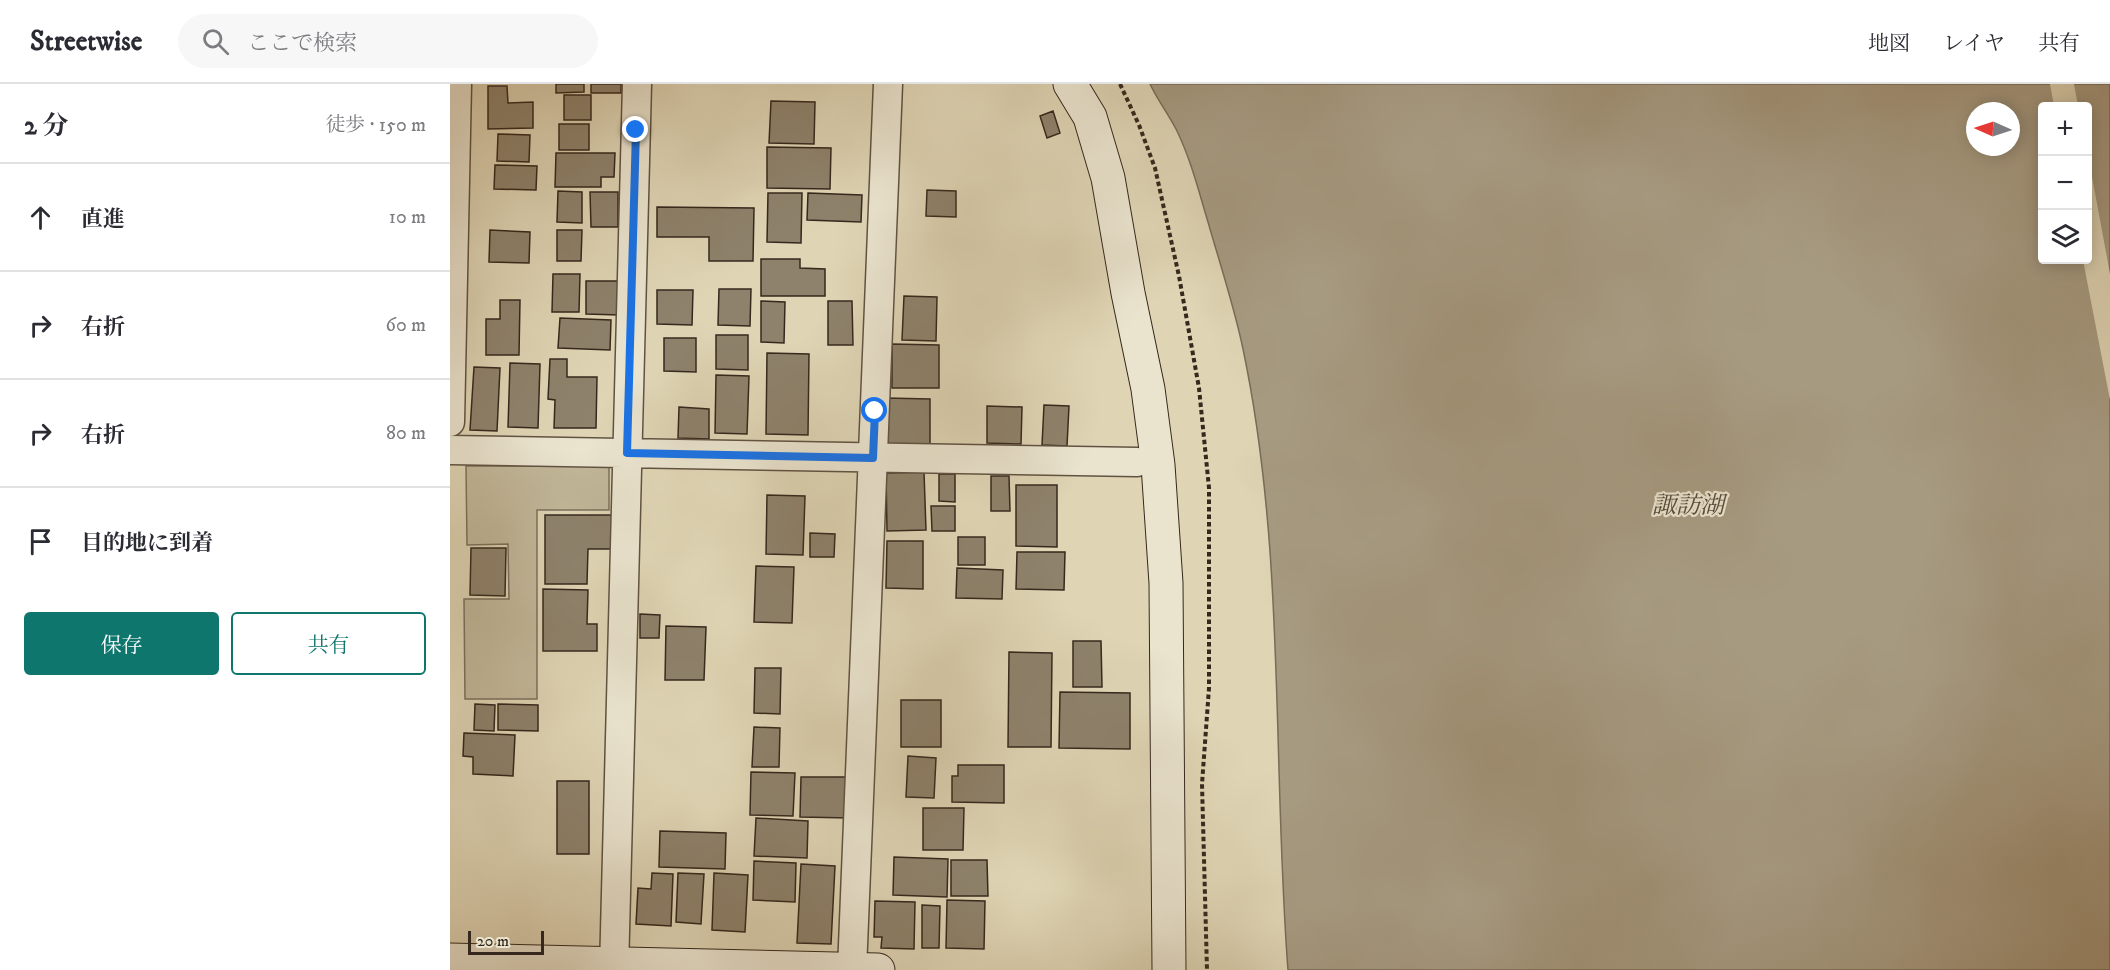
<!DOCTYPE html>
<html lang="ja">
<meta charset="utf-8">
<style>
:root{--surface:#fff;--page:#f7f7f7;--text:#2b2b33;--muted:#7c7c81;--line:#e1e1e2;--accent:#0f766e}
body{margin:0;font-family:"IM FELL DW Pica","Noto Serif JP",serif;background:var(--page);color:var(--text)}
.controls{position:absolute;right:18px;top:18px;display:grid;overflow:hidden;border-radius:6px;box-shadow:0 3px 15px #0003}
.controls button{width:54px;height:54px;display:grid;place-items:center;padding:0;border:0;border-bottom:2px solid var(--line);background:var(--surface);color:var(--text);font:30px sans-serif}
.compass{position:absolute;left:1516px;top:18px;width:54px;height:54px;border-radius:50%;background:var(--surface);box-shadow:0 3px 15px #0003;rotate:273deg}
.scale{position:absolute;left:18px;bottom:15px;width:76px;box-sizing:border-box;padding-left:6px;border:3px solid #36281d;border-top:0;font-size:16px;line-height:21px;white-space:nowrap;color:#36281d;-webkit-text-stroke:4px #eae4cf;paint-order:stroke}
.stop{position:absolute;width:18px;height:18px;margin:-14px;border:4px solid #1a73e8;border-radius:50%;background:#fff}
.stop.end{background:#1a73e8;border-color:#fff;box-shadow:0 2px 6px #0008}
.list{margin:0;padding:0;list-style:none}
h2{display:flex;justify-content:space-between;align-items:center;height:78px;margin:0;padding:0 24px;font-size:26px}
h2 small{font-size:20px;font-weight:400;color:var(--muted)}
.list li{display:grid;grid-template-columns:39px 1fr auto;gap:18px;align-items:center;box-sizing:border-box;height:108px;padding:0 24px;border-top:2px solid var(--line)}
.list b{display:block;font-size:22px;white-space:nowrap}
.list em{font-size:20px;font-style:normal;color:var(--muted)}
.actions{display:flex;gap:12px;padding:18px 24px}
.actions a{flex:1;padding:14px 0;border:2px solid var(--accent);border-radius:6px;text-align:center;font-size:21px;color:var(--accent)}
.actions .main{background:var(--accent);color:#fff}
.icon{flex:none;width:33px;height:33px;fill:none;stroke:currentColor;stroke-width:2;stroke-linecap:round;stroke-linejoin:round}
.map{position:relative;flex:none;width:1660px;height:886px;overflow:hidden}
header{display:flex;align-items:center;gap:36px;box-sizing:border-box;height:84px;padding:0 30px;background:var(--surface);border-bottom:2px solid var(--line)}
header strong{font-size:28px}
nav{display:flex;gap:33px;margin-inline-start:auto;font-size:21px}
.search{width:420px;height:54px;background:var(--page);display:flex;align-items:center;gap:15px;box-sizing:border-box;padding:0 21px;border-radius:33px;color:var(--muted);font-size:22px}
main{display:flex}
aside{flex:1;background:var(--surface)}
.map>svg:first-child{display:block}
.green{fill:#c2b89b;stroke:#7c705c;stroke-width:1.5}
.water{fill:#a69a81;stroke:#796c59;stroke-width:1.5;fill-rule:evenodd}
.pier{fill:#dfd5b5}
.building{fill:#8e826c;stroke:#36281d;stroke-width:1.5}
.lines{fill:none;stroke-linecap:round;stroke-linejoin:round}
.street-casing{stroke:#605343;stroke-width:31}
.secondary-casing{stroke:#36281d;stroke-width:35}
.path{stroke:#36281d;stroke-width:4;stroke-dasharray:4.5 3;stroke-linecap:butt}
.street{stroke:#eae4cf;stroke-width:28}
.secondary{stroke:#eae4cf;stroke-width:33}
.route{stroke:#1a73e8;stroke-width:8}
.labels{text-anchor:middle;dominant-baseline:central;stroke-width:4.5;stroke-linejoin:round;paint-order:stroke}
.water-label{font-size:24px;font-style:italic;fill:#584a3b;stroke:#eae4cf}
</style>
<header>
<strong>Streetwise</strong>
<div class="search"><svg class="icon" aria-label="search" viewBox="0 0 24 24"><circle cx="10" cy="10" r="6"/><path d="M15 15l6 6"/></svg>ここで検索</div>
<nav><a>地図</a><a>レイヤ</a><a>共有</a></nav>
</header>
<main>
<aside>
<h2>2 分<small>徒歩 · 150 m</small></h2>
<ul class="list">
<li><svg class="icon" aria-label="ahead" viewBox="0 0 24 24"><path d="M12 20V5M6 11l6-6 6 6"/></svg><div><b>直進</b></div><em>10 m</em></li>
<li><svg class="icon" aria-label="right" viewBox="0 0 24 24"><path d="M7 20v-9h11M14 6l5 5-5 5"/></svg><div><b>右折</b></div><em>60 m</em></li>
<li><svg class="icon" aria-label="right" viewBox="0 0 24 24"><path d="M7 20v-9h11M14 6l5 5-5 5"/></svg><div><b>右折</b></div><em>80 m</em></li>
<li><svg class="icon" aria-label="arrive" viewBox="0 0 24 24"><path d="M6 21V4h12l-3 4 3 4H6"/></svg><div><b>目的地に到着</b></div></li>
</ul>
<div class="actions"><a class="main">保存</a><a>共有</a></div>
</aside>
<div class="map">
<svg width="1660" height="886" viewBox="0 0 1660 886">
<rect width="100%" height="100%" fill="#dfd5b5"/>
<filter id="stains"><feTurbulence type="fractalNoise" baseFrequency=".00333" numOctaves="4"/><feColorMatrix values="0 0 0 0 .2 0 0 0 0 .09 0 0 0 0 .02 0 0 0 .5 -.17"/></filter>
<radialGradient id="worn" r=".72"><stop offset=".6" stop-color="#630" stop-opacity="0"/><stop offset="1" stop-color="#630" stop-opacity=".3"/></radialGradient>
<!-- green -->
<path class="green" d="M16,382H159V426H87V615H15L14,515H59L58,460L17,461Z"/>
<!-- water -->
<path class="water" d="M700,0H1660V886H838C822,679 836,469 793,265C784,222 770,180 758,138C749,108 741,76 727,47C719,31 708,17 700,0ZM1592,22H1638V176H1592ZM1525,27H1561V63H1525Z"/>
<!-- pier -->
<path class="pier" d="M1600,0H1624L1628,22H1604Z
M1638,71L1660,190V316L1633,176H1638Z"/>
<!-- building -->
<path class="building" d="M106,0H134V8L106,9Z
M141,0H171V9H141Z
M38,2H57L58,19L83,18V44L38,45Z
M114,11H141V36H114Z
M321,17L365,18L364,60L319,59Z
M603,27L610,49L597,54L590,32Z
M109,40H139V66H109Z
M48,50L80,51L79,78L47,77Z
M317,63L381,64L380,105L317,104Z
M106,69H165L164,93H151V103H105Z
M45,81L87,82L86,106L44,105Z
M477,106L506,107V133L476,132Z
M108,107L132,108V139L107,138Z
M140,108H168V143H141Z
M318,109H352L351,159L317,158Z
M358,109L412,111L411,138L357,136Z
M207,123L304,124L303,177H259V153H207Z
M40,146L80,148L79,179L39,178Z
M107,146H132L131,177H107Z
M311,175H350V184L375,185V212H311Z
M103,190H130L129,228H102Z
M136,197H170L169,231L136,230Z
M269,205H301L300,242L268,241Z
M207,206H243L242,241L207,240Z
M454,212L487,213L486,257L452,256Z
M50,216H70L69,271H36V235H50Z
M311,217L335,218L334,259L311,258Z
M378,217H402L403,261H378Z
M110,234L161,236L160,266L108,264Z
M266,251H298V286L266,285Z
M214,254H246V288L214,287Z
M442,260L489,261V304H442Z
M317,269L359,270L358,351L316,350Z
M100,275H117V293H147L146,344H104L105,316L98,315Z
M60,279L90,280L88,344L58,343Z
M24,283L50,284L47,347L20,346Z
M266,291L299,292L297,350L265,349Z
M436,314L480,315V361H436Z
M594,321L619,322L617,362L592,361Z
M537,322L572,323L571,360L537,359Z
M229,323L259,325V355L228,354Z
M474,388L476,446L437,447L436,389Z
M489,390H505V418L489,417Z
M541,392H559L560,427H541Z
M566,401H607V463L566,462Z
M317,411L355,412L353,471L316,470Z
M481,422H505V447H482Z
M95,431H162V465H138L137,500H95Z
M360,449L385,450L384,473H360Z
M508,453H535V481H508Z
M437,457H473V505L436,504Z
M21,464H56L55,512L20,511Z
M567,468H615L614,506L566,505Z
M306,482L344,483L342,539L304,538Z
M507,484L553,486L552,515L506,514Z
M93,505L138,506L137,540H147V567H93Z
M190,530L210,531L209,554H190Z
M216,542L256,543L254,596H215Z
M623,557H651L652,603H623Z
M559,568L602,569L601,663H558Z
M305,584H331L330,630L304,629Z
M610,608L680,609V665L609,664Z
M451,616H491V663H451Z
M25,620L45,621L44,647L24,646Z
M48,620L88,621V647L48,646Z
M304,643L330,644L329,683H302Z
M14,649L65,651L63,692L23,690V673L13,672Z
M458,672L486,674L484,714L456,713Z
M508,681H554V719L502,718V692H508Z
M301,688L345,689L343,732L300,731Z
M351,693H401L400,734L350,733Z
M107,697H139V770H107Z
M473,724H514L513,766H473Z
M306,734L358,737L357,774L304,772Z
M210,747L276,749L275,785L209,783Z
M444,773L498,775L497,813L443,811Z
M501,776H537L538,812H501Z
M304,777L346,779L345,818L303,816Z
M351,780L385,782L381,860L347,859Z
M202,789L223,790L221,842L186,840L188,804L201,805Z
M228,789L254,790L251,840L226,838Z
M264,789L298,791L295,848L262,846Z
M497,816L535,817L534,865L496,864Z
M425,817L465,818L464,865L431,864L432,853H424Z
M472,821L490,822L489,864H472Z"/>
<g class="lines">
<defs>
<path id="street" d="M0,338L7,0
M0,366L687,378
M164,886L187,0
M402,886L438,0"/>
<path id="secondary" d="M620,0L640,33L658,94L678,209L698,305L708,381L716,499L719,886
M0,876L428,886"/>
</defs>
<!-- street casing -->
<use href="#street" class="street-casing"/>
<!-- secondary casing -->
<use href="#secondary" class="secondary-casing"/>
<!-- path -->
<path class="path" d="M670,0L689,41L705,84L729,192L749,304L759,404V604L752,700L757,886"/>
<!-- street -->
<use href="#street" class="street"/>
<!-- secondary -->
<use href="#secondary" class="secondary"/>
</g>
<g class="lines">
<!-- route -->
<path class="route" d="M186,46L177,369L423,374L425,327"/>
</g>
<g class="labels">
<!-- water labels -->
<g class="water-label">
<text x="1238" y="422">諏訪湖</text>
</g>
</g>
<rect width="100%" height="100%" filter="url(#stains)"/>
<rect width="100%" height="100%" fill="url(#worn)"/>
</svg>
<div class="controls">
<button>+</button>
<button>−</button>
<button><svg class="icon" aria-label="layers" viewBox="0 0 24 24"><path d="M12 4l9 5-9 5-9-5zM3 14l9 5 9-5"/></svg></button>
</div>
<svg class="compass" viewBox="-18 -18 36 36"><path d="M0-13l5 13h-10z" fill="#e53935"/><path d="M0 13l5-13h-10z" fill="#7c7c81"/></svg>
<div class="scale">20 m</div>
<div class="stop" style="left:425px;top:327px"></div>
<div class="stop end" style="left:186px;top:46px"></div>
</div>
</main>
